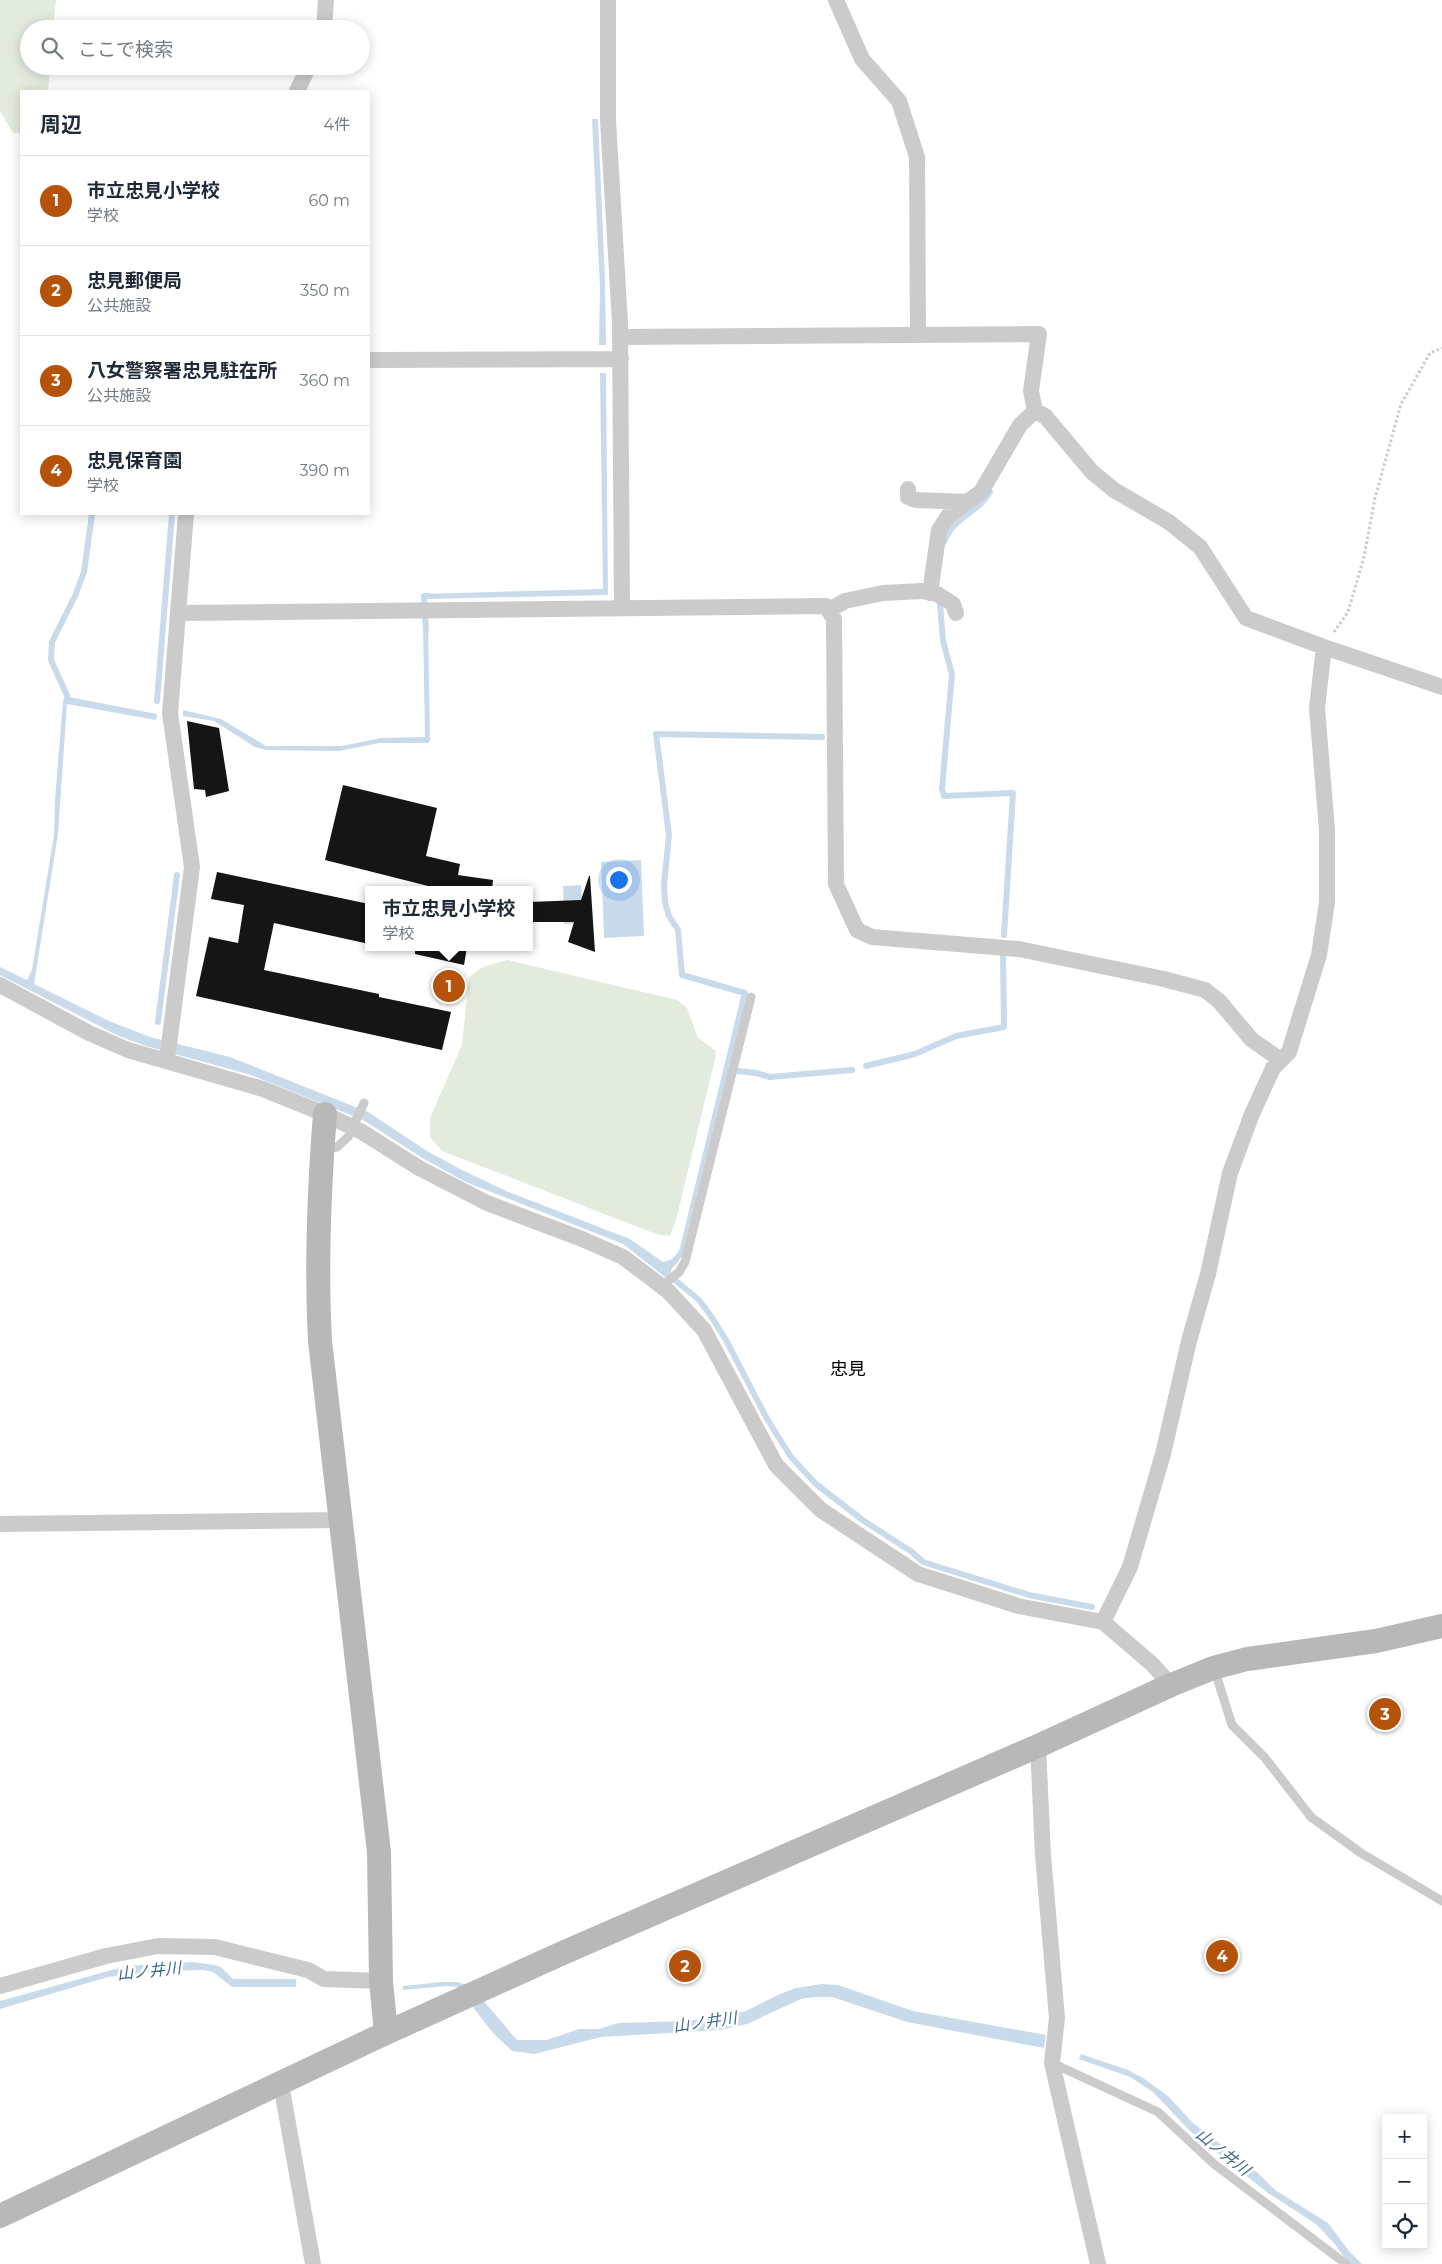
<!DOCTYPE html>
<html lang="ja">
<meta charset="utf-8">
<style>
:root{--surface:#fff;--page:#f6f6f7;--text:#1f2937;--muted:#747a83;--line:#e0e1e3;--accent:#b45309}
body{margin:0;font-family:Montserrat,"Noto Sans JP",sans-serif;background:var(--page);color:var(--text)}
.controls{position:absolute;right:15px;bottom:15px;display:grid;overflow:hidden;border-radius:0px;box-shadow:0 2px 12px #0003}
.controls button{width:45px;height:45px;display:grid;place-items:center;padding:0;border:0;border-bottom:1px solid var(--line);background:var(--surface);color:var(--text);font:25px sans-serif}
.you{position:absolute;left:618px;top:879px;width:18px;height:18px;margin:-12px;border:4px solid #fff;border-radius:50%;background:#1a73e8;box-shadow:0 0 0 8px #1a73e833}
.badge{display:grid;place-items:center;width:32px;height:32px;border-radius:50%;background:var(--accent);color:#fff;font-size:16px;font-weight:700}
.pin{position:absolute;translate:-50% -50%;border:2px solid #fff;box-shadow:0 1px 5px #0006}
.popup{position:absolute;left:365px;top:886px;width:168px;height:65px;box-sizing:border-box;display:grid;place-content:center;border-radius:0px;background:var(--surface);filter:drop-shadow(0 1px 4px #0005);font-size:16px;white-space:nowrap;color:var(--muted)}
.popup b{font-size:19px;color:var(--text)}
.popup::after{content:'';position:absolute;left:50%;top:100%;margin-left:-10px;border:10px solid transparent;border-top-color:var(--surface)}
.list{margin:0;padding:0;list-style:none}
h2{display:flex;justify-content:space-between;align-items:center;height:65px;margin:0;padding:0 20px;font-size:21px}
h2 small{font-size:16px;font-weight:400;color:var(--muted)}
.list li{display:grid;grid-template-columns:32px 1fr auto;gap:15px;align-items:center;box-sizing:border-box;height:90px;padding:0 20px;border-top:1px solid var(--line)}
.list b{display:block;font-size:19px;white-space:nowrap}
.list p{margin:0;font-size:16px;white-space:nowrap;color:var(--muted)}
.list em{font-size:16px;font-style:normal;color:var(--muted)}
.icon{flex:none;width:28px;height:28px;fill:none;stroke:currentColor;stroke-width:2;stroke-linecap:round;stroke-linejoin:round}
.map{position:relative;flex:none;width:1442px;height:2264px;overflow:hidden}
.search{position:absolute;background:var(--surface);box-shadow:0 2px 12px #0003;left:20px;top:20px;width:350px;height:55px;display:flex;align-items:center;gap:12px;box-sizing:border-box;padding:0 18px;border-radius:28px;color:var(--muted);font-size:19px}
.panel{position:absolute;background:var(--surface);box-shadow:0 2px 12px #0003;left:20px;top:90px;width:350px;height:425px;border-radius:0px}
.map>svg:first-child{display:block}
.green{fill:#e3ebdc}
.water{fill:#c9daeb}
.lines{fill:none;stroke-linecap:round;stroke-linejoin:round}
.stream{stroke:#c9daeb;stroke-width:6}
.building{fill:#151515}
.path{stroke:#cbcbcb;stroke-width:3;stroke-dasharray:2.5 2.5;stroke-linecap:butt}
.lane{stroke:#cbcbcb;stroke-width:9}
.street{stroke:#cbcbcb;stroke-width:16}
.secondary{stroke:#b8b8b8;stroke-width:24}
.labels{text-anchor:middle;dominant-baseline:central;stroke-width:5;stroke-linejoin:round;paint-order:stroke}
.water-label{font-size:16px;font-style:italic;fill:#3e688e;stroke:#fff}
.quarter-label{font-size:18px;fill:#000;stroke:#fff}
</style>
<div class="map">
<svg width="1442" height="2264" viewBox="0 0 1442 2264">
<rect width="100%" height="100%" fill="#fff"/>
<!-- green -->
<path class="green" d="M0,0H56L53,29H29V66H50L48,91H21V133H13L0,111Z
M507,960L677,1000L687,1008L698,1038L716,1051L715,1059L677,1216L670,1236L656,1234L442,1151L430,1137V1118L462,1045L469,977L483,967Z"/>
<!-- water -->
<path class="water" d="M592,119H598L605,279L606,345H599L600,288Z
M600,373H606L608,595L422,599V594L603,589Z
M423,624L428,625L430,740L428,743H379L339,751L266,750L255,747L214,721L183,716V710L221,719L266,746H342L381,738L425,737Z
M69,697L157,714L156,720L67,704L58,834L34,984L109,1021L150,1037L230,1057L368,1112L427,1151L462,1170L506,1191L630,1239L663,1262L676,1258L670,1273L665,1277L623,1244L466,1182L424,1159L363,1120L251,1075L146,1046L119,1036L0,975V967L27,980L32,970L54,835L55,799L63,701L64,698Z
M641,860L644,936L604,938L601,862Z
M581,885L583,924H564L563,886Z
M191,1962L215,1965L221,1967L233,1979H296V1987H232L213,1972L203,1970L164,1971L108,1977L0,2009V2001L126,1966Z
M442,1982H457L471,1986L517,2040H547L579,2029H599L618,2023L686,2021L726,2016L746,2011L780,1994L796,1988L822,1984L838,1985L913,2011L1046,2035L1044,2048L907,2022L832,1997H814L801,1999L747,2024L720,2030L601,2037L534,2054L520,2052L512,2051L493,2033L457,1987L447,1986L403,1990V1986Z
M1081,2054L1128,2070L1143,2078L1168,2096L1193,2123L1259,2174L1275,2190L1328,2223L1349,2251L1362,2264H1349L1334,2243L1316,2224L1268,2193L1190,2131L1153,2092L1130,2077L1079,2059Z"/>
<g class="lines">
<!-- stream -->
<path class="stream" d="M944,542C953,517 977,514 990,492
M940,604L943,641L952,674L942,789L944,796L1013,793L1004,935
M426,631L424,596H429
M69,700L51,660L52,642L75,596L84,572L92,514
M157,701L172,514
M158,1022L177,875
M866,1066L915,1054L956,1036L1004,1027L1003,955
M738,1071L756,1073L770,1077L852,1070
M671,1265L682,1252L745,993L682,975L678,930L669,916L665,902L664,885L669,835L656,734L822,737
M669,1275L699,1300L711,1316L726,1340L767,1419L791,1457L816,1484L864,1521L912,1552L923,1562L1029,1595L1092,1607"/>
</g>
<!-- building -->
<path class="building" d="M187,721L219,728L229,791L206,797L205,790L194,789Z
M343,785L437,808L426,856L460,864L458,875L493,880L492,890H444L325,860Z
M217,872L369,904V944L274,923L264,970L379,994V997L451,1012L442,1050L196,996L209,937L238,943L244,905L211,899Z
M589,876H590L595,952L568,942L574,922H529V902L581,900Z
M415,947H467L464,965L415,954Z"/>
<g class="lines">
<!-- path -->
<path class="path" d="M1334,632L1348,612L1364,557L1375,498L1401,404L1430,353L1442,348"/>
<!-- lane -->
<path class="lane" d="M325,1149L337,1147L348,1137L364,1103
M662,1286L679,1272L685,1262L751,997
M1214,1668L1232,1725L1265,1758L1311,1817L1361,1853L1442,1901
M1052,2063L1158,2112L1214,2164L1346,2264"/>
<!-- street -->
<path class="street" d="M608,0V120L620,323L622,608
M836,0L862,59L899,101L917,157L918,334
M324,29L326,0
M297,91L309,66
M620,337L1039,334L1031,391L1035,411L1045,416L1092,472L1114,490L1169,522L1200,547L1246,618L1324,647L1442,687
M369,360L621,359
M908,489V497L916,500L968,502
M930,593L939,530L948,516L981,492L1020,425L1035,411
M829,610L845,601L883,593L922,591L937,594L953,604L956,613
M179,613L826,606L834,619L836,884L857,930L872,937L1019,949L1164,979L1205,990L1219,1001L1252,1040L1281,1060
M0,985L89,1033L128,1050L263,1089L325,1114L362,1132L419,1168L487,1203L582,1239L623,1257L668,1291L704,1330L776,1465L821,1510L918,1574L1018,1606L1103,1622L1152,1664L1171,1685
M167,1060L192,867L170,713L186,514
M0,1524L342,1520
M1103,1622L1130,1567L1163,1454L1189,1341L1208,1274L1230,1173L1252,1114L1273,1068L1289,1052L1319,955L1327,902V830L1317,708L1324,647
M1038,1746L1043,1855L1057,2018L1052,2063L1098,2264
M0,1986L106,1956L158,1946L215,1947L308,1970L324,1979L381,1981
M281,2084L313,2264"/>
<!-- secondary -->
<path class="secondary" d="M325,1114C319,1190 316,1265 320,1341L379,1852L381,1981L386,2033
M0,2216L386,2033L565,1952L1038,1746L1171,1685L1213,1668L1247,1659L1376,1641L1442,1626"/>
</g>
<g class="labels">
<!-- water labels -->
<g class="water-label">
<text transform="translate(149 1971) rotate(-6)">山ノ井川</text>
<text transform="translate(705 2022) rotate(-8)">山ノ井川</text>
<text transform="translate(1223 2152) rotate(39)">山ノ井川</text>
</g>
<!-- quarter labels -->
<g class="quarter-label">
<text x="848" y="1369">忠見</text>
</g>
</g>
</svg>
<div class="controls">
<button>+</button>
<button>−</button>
<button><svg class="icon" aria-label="locate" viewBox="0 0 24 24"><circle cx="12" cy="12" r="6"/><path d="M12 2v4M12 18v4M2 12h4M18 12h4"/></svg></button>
</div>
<div class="you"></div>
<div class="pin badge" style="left:449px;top:986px">1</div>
<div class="popup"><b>市立忠見小学校</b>学校</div>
<div class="pin badge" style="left:685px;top:1966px">2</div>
<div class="pin badge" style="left:1385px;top:1714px">3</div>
<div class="pin badge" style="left:1222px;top:1956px">4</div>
<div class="search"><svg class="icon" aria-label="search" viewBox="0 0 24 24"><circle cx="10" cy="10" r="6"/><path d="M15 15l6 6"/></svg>ここで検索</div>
<section class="panel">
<h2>周辺<small>4件</small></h2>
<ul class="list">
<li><span class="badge">1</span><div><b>市立忠見小学校</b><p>学校</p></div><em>60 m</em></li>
<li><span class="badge">2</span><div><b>忠見郵便局</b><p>公共施設</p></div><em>350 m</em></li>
<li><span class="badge">3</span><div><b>八女警察署忠見駐在所</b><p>公共施設</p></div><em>360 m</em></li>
<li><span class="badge">4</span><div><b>忠見保育園</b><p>学校</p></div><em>390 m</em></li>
</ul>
</section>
</div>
